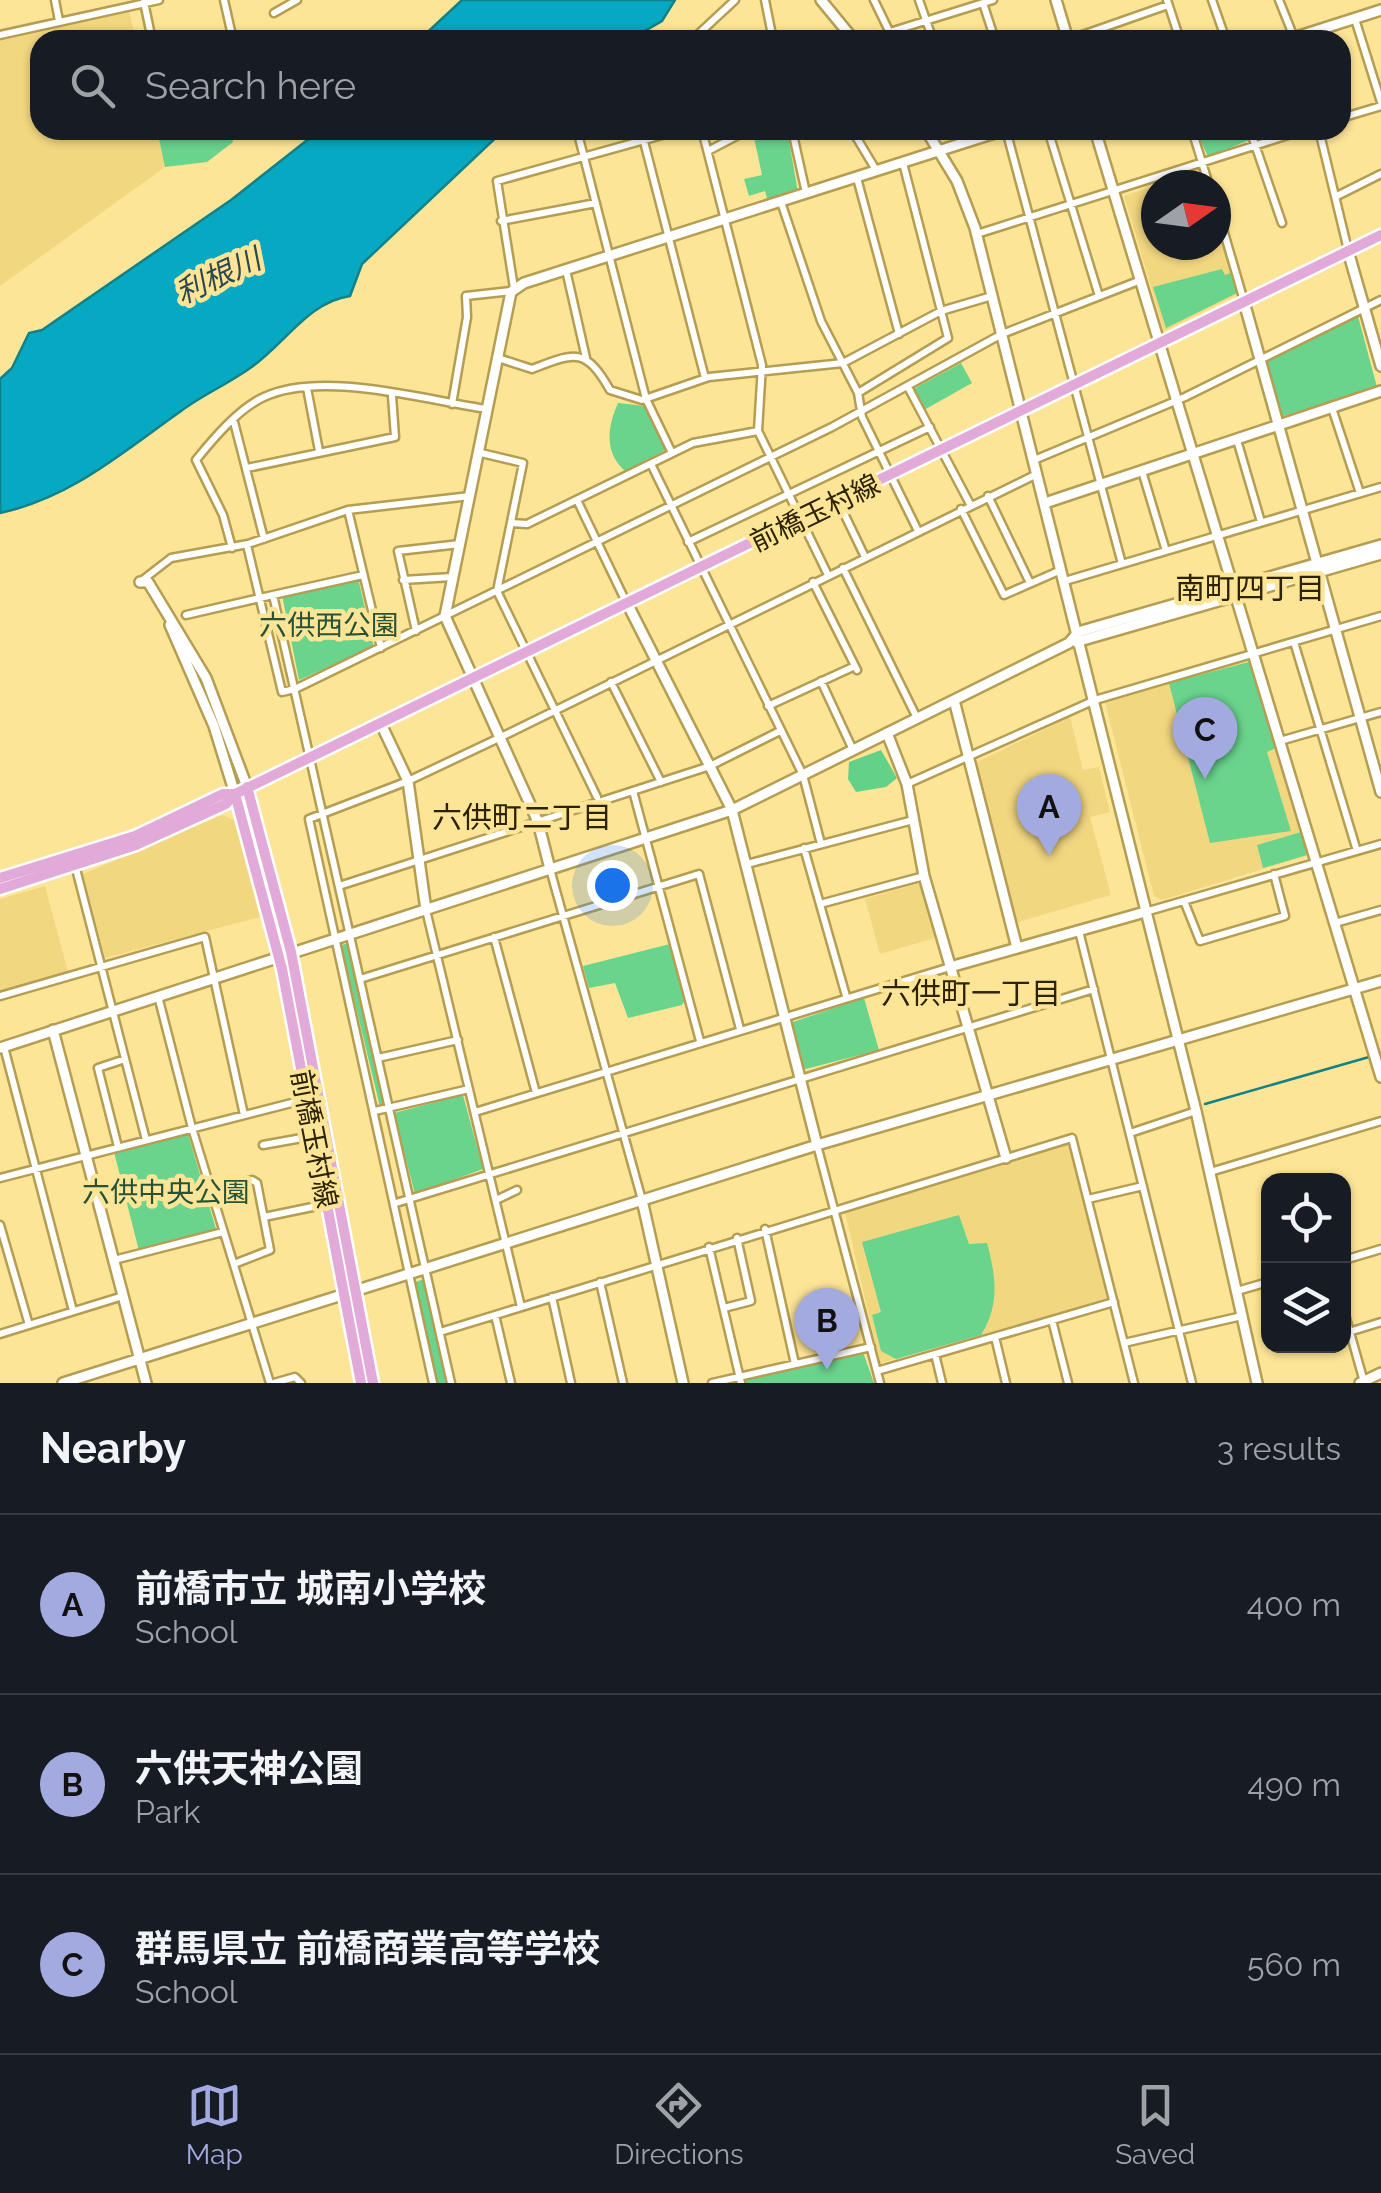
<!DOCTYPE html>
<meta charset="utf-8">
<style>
:root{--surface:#171b24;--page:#20242c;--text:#f1f3f6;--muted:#9ea1a6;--line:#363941;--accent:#a3aae0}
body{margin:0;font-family:Raleway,"Noto Sans JP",sans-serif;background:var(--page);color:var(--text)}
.controls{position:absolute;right:30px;bottom:30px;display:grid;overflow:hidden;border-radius:20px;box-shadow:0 2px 8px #0004}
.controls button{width:90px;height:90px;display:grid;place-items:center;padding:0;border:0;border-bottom:2px solid var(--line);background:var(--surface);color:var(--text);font:50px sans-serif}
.compass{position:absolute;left:1141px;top:170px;width:90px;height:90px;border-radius:50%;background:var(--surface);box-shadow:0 2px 8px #0004;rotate:76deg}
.you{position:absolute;left:612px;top:885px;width:35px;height:35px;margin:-25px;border:8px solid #fff;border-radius:50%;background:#1a73e8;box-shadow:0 0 0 15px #1a73e833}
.badge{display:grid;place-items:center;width:65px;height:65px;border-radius:50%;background:var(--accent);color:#111;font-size:32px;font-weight:700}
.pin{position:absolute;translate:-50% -82px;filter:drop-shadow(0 2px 5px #0008)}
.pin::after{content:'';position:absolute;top:52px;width:35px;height:30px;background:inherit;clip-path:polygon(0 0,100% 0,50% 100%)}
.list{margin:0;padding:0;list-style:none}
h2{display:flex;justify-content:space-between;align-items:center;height:130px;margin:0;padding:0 40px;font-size:42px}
h2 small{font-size:32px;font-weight:400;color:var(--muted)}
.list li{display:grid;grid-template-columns:65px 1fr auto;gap:30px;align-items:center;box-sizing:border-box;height:180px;padding:0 40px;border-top:2px solid var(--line)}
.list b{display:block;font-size:38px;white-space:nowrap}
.list p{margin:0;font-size:32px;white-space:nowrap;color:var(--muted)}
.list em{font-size:32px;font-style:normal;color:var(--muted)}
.icon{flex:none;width:55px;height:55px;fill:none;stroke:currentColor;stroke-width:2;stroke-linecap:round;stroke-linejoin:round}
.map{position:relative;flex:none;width:1381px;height:1383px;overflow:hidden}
.search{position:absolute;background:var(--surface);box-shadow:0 2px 8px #0004;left:30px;right:30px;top:30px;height:110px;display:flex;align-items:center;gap:25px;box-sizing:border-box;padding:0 35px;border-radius:30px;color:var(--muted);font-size:38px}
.sheet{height:670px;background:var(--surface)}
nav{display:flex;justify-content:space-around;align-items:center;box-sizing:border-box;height:140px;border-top:2px solid var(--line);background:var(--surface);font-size:28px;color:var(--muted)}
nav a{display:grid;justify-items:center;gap:5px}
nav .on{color:var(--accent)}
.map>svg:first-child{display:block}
.built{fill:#f2d781}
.green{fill:#6ad48d}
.forest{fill:#63d188}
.water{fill:#06a9c1;stroke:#128188;stroke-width:2.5}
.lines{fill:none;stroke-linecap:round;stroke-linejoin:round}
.stream{stroke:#128188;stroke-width:2.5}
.street-casing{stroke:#b59d51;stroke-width:11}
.secondary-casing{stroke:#b59d51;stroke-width:14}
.primary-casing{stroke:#fff;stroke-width:15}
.street{stroke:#fff;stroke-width:6}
.secondary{stroke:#fff;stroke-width:9}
.primary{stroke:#e2aad9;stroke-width:10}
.labels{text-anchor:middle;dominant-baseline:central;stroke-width:9;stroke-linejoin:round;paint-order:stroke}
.street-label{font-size:28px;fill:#2d2303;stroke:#fde597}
.park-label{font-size:28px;fill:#265335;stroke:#fde597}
.water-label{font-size:30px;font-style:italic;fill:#2d494f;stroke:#fde597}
.neighbourhood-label{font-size:30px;fill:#2d2303;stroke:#fde597}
</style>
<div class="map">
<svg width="1381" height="1383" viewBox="0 0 1381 1383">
<rect width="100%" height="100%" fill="#fde597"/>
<!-- built -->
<path class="built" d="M129,11L136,40H40V130H157L165,167L0,286V39Z
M1156,185V245H1216V222L1238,294L1164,331L1124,196Z
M1247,659L1309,855L1162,900L1154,896L1105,702Z
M1070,717L1083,770L1099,767L1110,812L1090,817L1111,895L1014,923L975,763Z
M222,815L234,820L260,917L105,958L83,874Z
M920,883L935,938L880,954L865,899Z
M45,886L68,972L0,991V899Z
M1067,1143L1072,1147L1107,1300L880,1363L844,1208Z"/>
<!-- green -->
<path class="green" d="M157,130H231L233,142L207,162L165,167Z
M758,130H787L798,192L768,202L765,191L749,196L744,179L762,175L753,133Z
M1196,130H1246L1249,140L1208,157Z
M1222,269L1225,275L1230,273L1237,293L1166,328L1153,287Z
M1358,316L1377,387L1280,417L1267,361Z
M961,363L972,383L924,410L913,389Z
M618,403L646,406L667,449L626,472C604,453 607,428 618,403Z
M358,578L374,647L299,680L282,595Z
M1249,662L1276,748L1267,752L1291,831L1210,843L1169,683Z
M1301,832L1307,855L1263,868L1257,845Z
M349,943L385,1104L380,1107L341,945Z
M670,944L685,1000L682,1005L628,1018L615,983L589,988L583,966Z
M864,998L879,1050L802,1070L790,1023Z
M463,1095L483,1169L415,1194L394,1113Z
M188,1134L216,1229L139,1251L114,1152Z
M959,1215L969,1244L987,1243C996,1276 1000,1305 981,1335L896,1359L881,1351L872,1315L881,1312L862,1242Z
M424,1279L447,1383H436L413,1283Z
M863,1352L874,1383H745L747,1378Z"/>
<!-- forest -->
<path class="forest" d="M881,750L897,778L886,787L856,792L848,779L849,762Z"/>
<!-- water -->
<path class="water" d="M462,0H675L662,21L629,40H419Z
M320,130H504L362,264L350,296C309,302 287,341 253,366C230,383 204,394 181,411C123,452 71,498 0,513V379L12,368L29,333L42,330L231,200Z"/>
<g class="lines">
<!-- stream -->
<path class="stream" d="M1205,1104L1369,1057"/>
<defs>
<path id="street" d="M55,0L59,21
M224,0L233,40
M765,0L773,40
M874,0L890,33
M919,0L933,40
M1167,0L1180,40
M1212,0L1226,40
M1279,0L1295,40
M144,2L152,40
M983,3L995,40
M274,13L297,0
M1355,19L1381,102
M0,35L159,0
M692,40L735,0
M881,40L893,31L993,0
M1068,40L1168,5
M1341,118L1381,106
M577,130L646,399L672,453
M641,130L705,378
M792,130L806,193
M852,130L876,170
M1006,130L1122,564
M1048,130L1099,296
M1192,130L1209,185
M1250,130L1282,223
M1319,130L1348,250
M708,151L748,130
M857,178L899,334
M1337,196L1381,174
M781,202L821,321L858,393L862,417L918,531
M1216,205L1244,301
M501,221L596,203
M977,234L1304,130
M566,270L586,358
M514,288L497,181L680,130
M498,358L532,369C574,353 585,346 610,390L642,400L709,377L843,363L941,311L992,296
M908,387L970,504
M307,388L319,451
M858,393L948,338L903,163
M452,404L467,317L466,296L511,291
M1332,408L1360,493
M234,422L264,539
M758,431L828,575
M1237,440L1261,522
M481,453L523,463L497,591L597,797
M1034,460L1185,397L1381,300
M651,464L803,775L821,844
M247,468L395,437L392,396
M1142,471L1166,551
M988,496L1030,583
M577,500L627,604
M838,501L865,557
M961,509L1004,595L1061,570
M348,510L381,648
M511,523L527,524L693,443L758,431L762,365L702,130
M688,542L930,427
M247,545L282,692L295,689L832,427L1002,334L1141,280
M232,548L223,515L196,460C213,439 239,408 264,397C322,370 425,400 487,409
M843,568L917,718
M363,575L273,595L451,1383
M403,580L452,577
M1065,581L1381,487
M140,582L171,558L248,544L348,510L470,496
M813,582L857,670
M186,615L273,595
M416,631L398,551L460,544
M1294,642L1357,851
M821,681L853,750
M611,682L661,782
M768,706L855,666
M1280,741L1381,712
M907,784L1095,700L1381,616
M633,791L700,1041
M804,848L846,996
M747,864L913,820
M75,865L146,1140
M550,869L642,1200
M339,886L710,766L780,731
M1184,901L1200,941L1285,916L1274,874
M820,904L924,876
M426,910L521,1307
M1145,912L1381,844
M1335,923L1381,910
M1079,931L1192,1383
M494,937L536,1093
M360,979L699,874L740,1029
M0,996L205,937L244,1115
M158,996L192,1128L270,1383
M4,1047L73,1311
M378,1058L458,1040
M375,1111L469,1089
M475,1112L950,967
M1130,1133L1196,1111
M263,1145L313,1136
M817,1145L880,1383
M118,1147L98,1068L125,1059
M1210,1172L1381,1121
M0,1178L307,1099
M211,1189L252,1180L257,1183L270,1250L234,1264
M1088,1199L1143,1186
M496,1200L517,1190
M396,1203L1094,989
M264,1217L327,1204
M0,1225L29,1325
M765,1229L795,1364
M709,1247L741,1383
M114,1260L223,1232
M1344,1260L1381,1249
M600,1282L623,1383
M1237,1291L1268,1282
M552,1297L571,1383
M724,1308L751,1301L737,1238
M1344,1311L1364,1382
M495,1315L511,1383
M1052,1320L1068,1383
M440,1332L1072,1138L1134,1383
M1349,1332L1381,1322
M0,1334L123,1296
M995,1337L1006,1383
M1124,1343L1242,1316
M935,1354L942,1383
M877,1371L1114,1302
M274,1383L295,1377L301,1383
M433,1383L309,819L408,781L499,738L1037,474
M712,1383L871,1347"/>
<path id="secondary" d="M821,0L854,40
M1056,0L1068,40
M1287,40L1381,10
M926,130L957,181L975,228L1196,1111L1257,1383
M1095,130L1381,1077
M1348,251L1381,366
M1244,302L1381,792
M1045,503L1381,391
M140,582H148L206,678L247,787
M628,605L732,810L817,1145
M170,625L214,726L235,794
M1076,642L1381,554
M954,700L1017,948
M381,724L408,781L426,910
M887,733L907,784L924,876L1006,1158
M550,869L538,822L445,616L511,292L524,283L1004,130
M950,967L1145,912
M53,1030L146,1383
M0,1048L732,810L1069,643L1078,632L1381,545
M642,1200L683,1383
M63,1383L817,1145L1381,981
M1360,1383L1381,1373"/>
<path id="primary" d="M247,787L291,952L373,1383
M235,794L282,969L361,1383
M0,878L135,836L223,794H235L1381,235
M0,889L136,845L226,804L235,794"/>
</defs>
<!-- street casing -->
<use href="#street" class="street-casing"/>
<!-- secondary casing -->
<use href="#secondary" class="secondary-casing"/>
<!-- primary casing -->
<use href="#primary" class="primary-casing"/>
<!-- street -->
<use href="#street" class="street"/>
<!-- secondary -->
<use href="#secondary" class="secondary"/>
<!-- primary -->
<use href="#primary" class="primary"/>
</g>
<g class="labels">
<!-- street labels -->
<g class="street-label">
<text transform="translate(815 513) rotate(-26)">前橋玉村線</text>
<text transform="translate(314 1139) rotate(79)">前橋玉村線</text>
</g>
<!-- park labels -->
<g class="park-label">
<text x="329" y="625">六供西公園</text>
<text x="166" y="1192">六供中央公園</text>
</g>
<!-- water labels -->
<g class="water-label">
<text transform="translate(218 276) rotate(-25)">利根川</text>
</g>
<!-- neighbourhood labels -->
<g class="neighbourhood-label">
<text x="1250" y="588">南町四丁目</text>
<text x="522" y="817">六供町二丁目</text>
<text x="971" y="993">六供町一丁目</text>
</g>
</g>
</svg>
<div class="controls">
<button><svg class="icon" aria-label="locate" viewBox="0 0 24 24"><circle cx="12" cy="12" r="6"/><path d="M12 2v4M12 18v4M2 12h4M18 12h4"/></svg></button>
<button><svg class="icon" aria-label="layers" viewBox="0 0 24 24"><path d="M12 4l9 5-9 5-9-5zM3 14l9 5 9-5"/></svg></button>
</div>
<svg class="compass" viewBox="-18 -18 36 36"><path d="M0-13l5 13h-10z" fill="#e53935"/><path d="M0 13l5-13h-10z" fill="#9ea1a6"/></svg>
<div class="you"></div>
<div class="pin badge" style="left:1049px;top:856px">A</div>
<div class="pin badge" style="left:827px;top:1370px">B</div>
<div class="pin badge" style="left:1205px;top:779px">C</div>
<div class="search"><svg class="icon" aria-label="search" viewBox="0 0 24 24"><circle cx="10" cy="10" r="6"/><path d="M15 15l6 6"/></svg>Search here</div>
</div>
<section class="sheet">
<h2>Nearby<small>3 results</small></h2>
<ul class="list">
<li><span class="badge">A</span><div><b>前橋市立 城南小学校</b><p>School</p></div><em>400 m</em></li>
<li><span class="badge">B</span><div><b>六供天神公園</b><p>Park</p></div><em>490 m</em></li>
<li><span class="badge">C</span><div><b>群馬県立 前橋商業高等学校</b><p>School</p></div><em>560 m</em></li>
</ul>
</section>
<nav>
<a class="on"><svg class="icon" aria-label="map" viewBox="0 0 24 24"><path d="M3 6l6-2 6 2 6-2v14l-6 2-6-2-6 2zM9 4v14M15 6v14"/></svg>Map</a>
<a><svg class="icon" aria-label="directions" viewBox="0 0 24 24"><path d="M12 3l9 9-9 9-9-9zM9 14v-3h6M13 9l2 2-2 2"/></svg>Directions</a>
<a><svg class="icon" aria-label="saved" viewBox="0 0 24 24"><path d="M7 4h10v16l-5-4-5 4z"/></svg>Saved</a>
</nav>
